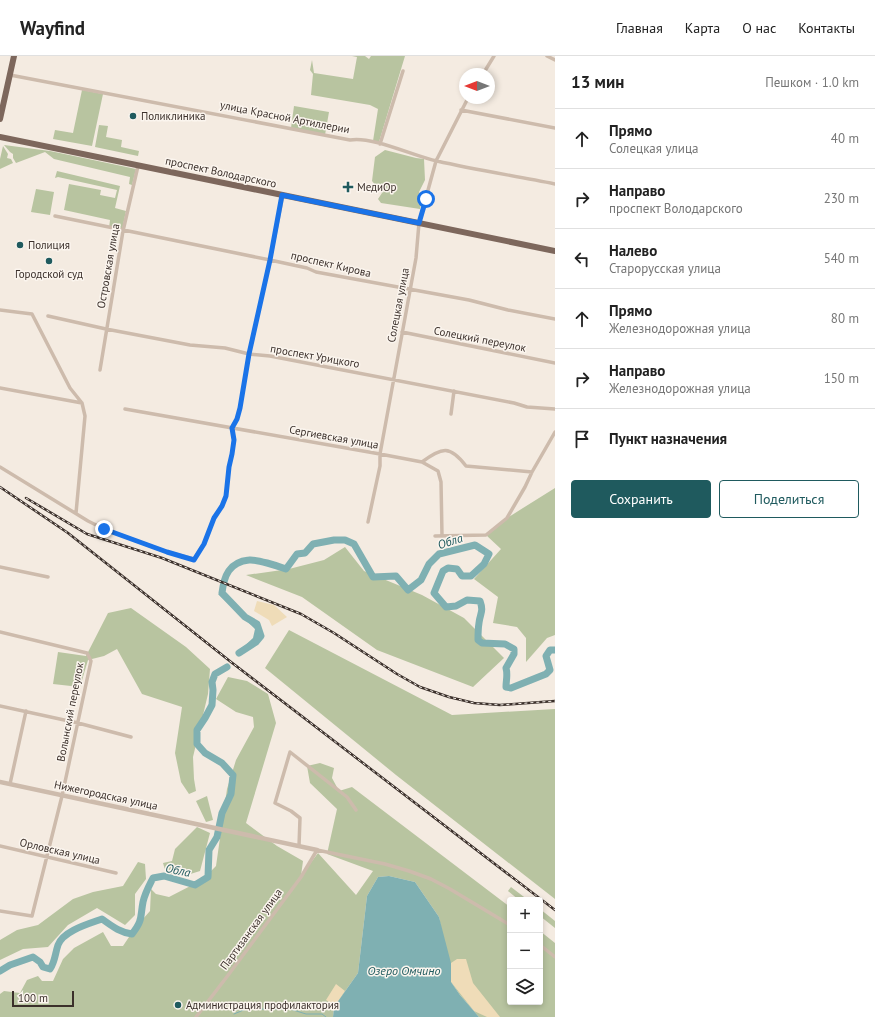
<!DOCTYPE html>
<html lang="ru">
<meta charset="utf-8">
<style>
:root{--surface:#fff;--page:#f6f6f6;--text:#222;--muted:#767676;--line:#e0e0e0;--accent:#1f5a5e}
body{margin:0;font-family:"PT Sans",sans-serif;background:var(--page);color:var(--text)}
.controls{position:absolute;right:12px;bottom:12px;display:grid;overflow:hidden;border-radius:4px;box-shadow:0 2px 6px #0003}
.controls button{width:36px;height:36px;display:grid;place-items:center;padding:0;border:0;border-bottom:1px solid var(--line);background:var(--surface);color:var(--text);font:20px sans-serif}
.compass{position:absolute;left:459px;top:12px;width:36px;height:36px;border-radius:50%;background:var(--surface);box-shadow:0 2px 6px #0003;rotate:270deg}
.scale{position:absolute;left:12px;bottom:10px;width:62px;box-sizing:border-box;padding-left:4px;border:2px solid #3b302b;border-top:0;font-size:11px;line-height:14px;white-space:nowrap;color:#3b302b;-webkit-text-stroke:3px #fbf5ee;paint-order:stroke}
.stop{position:absolute;width:12px;height:12px;margin:-9px;border:3px solid #1a73e8;border-radius:50%;background:#fff}
.stop.end{background:#1a73e8;border-color:#fff;box-shadow:0 1px 4px #0008}
.list{margin:0;padding:0;list-style:none}
h2{display:flex;justify-content:space-between;align-items:center;height:52px;margin:0;padding:0 16px;font-size:17px}
h2 small{font-size:13px;font-weight:400;color:var(--muted)}
.list li{display:grid;grid-template-columns:26px 1fr auto;gap:12px;align-items:center;box-sizing:border-box;height:60px;padding:0 16px;border-top:1px solid var(--line)}
.list b{display:block;font-size:15px;white-space:nowrap}
.list p{margin:0;font-size:13px;white-space:nowrap;color:var(--muted)}
.list em{font-size:13px;font-style:normal;color:var(--muted)}
.actions{display:flex;gap:8px;padding:12px 16px}
.actions a{flex:1;padding:9px 0;border:1px solid var(--accent);border-radius:4px;text-align:center;font-size:14px;color:var(--accent)}
.actions .main{background:var(--accent);color:#fff}
.icon{flex:none;width:22px;height:22px;fill:none;stroke:currentColor;stroke-width:2;stroke-linecap:round;stroke-linejoin:round}
.map{position:relative;flex:none;width:555px;height:961px;overflow:hidden}
header{display:flex;align-items:center;gap:24px;box-sizing:border-box;height:56px;padding:0 20px;background:var(--surface);border-bottom:1px solid var(--line)}
header strong{font-size:19px}
nav{display:flex;gap:22px;margin-inline-start:auto;font-size:14px}
main{display:flex}
aside{flex:1;background:var(--surface)}
.map>svg:first-child{display:block}
.green{fill:#b8c4a0}
.sand{fill:#efdcb8}
.water{fill:#7fb0b2}
.lines{fill:none;stroke-linecap:round;stroke-linejoin:round}
.stream{stroke:#7fb0b2;stroke-width:1}
.river{stroke:#7fb0b2;stroke-width:7}
.minor{stroke:#cdbbac;stroke-width:3.5}
.tertiary{stroke:#cdbbac;stroke-width:4.5}
.primary{stroke:#7d675c;stroke-width:6}
.rail-casing{stroke:#3b302b;stroke-width:2.5}
.rail{stroke:#fbf5ee;stroke-width:1;stroke-dasharray:3;stroke-linecap:butt}
.route{stroke:#1a73e8;stroke-width:5}
.poi-dot{fill:#1f5a5e;stroke:#fbf5ee;stroke-width:1.5}
.labels{text-anchor:middle;dominant-baseline:central;stroke-width:3;stroke-linejoin:round;paint-order:stroke}
.poi-label{font-size:11px;fill:#3b302b;stroke:#fbf5ee;text-anchor:start}
.street-label{font-size:11px;fill:#3b302b;stroke:#fbf5ee}
.water-label{font-size:12px;font-style:italic;fill:#1f5a5e;stroke:#fbf5ee}
</style>
<header>
<strong>Wayfind</strong>
<nav><a>Главная</a><a>Карта</a><a>О нас</a><a>Контакты</a></nav>
</header>
<main>
<div class="map">
<svg width="555" height="961" viewBox="0 0 555 961">
<rect width="100%" height="100%" fill="#f4ebe1"/>
<!-- green -->
<path class="green" d="M352,0H365L369,3L371,0H405L379,86L373,85L378,53L370,49L311,39L313,18L310,14L312,4L314,17L353,23L357,1Z
M82,34L103,38L92,90L53,83L55,74L73,77Z
M294,50L329,56L325,79L291,72Z
M99,69L108,70L106,81L122,84L121,91L139,95L138,100L95,91Z
M4,89L50,95L136,113L132,129L129,128L130,121L54,103L45,96L16,107L13,102V98L10,96Z
M3,90L8,98L7,102L11,103L13,107L0,113V103Z
M385,94L416,102L424,103L425,124L419,136L422,145L420,153L381,147L378,143L382,137L372,125L375,101Z
M57,115L120,130L115,152L126,155L122,174L109,172L110,164L64,154L69,128L101,134L100,139L115,142L117,134L58,121L55,122Z
M36,133L54,136L50,159L31,156Z
M555,432V579L547,582L526,606V582L517,571L493,567L498,541L474,523L501,493L486,479L507,462Z
M345,491L364,515L422,539L464,562L504,602L473,631L377,594L302,541L246,519L289,513L324,504Z
M131,552L186,591L210,613L208,638L193,701L194,723L196,735L189,738L181,726L175,697L182,651L142,638L117,593L104,600L88,604L80,631L53,628L58,596L86,600L108,557Z
M289,574L452,659L555,653V843L396,719L265,612Z
M228,621L247,625L268,638L276,667L246,767L277,790L303,805L301,820L318,797L356,839L373,815L327,798L337,753L310,727L307,710L320,707L334,712L332,722L339,735L352,731L510,851V946H540V875L555,887V961H479L460,939L451,926L439,861L415,826L389,820L378,821L367,840L358,917L334,951L333,961H0V938L4,935L20,937L27,924L38,920L42,925H53L63,903L74,892L103,876L111,890H123L135,872L150,855L151,833L156,838L169,841L202,824L216,810L227,733L236,704L254,671L253,661L236,656L216,643Z
M207,740L213,764L206,766L196,745Z
M197,771L210,777L200,815L184,820L166,817L163,807L172,805L175,793Z
M138,806L145,808L146,823L135,838V859L125,869L97,852L68,869L48,891L23,893L0,904V884L17,874L38,869L73,843L93,836L123,830Z
M511,831L528,844H519L508,835Z
M540,853L555,865V872L540,860Z"/>
<!-- sand -->
<path class="sand" d="M257,545L274,549L287,561L272,570L269,564L254,555Z
M457,903H466L473,927L500,961H487L474,955L451,926V907Z
M336,928L345,935L335,950L326,944Z"/>
<!-- water -->
<path class="water" d="M222,537L245,561L257,568L261,580L256,586L239,597V595L253,582L255,573L218,538Z
M389,820L415,826L439,861L451,907V926L460,939L479,961H333L334,951L358,917L367,840L378,821Z"/>
<g class="lines">
<!-- stream -->
<path class="stream" d="M234,958L246,953H290L306,958H322L326,961"/>
<!-- river -->
<path class="river" d="M239,597L256,586L261,580L257,568L245,561L222,537C224,520 229,506 249,504C256,503 278,510 286,513L297,498L305,497L313,488L334,484H345L354,488L373,521L396,520L408,534L421,524L429,508L439,498L475,489L489,498L484,508L471,520H462L457,513L448,512L443,515L434,537L446,551L456,550L467,544L480,545C484,556 480,557 479,567C478,573 478,578 478,584L482,587L505,588L514,593V598L506,612C508,619 506,624 506,631L511,632L546,618L550,614L546,600L550,594H555
M0,915L10,909L33,901L40,906L43,911L50,913C55,906 55,898 58,889C63,875 88,868 102,863C112,870 119,876 132,878C143,864 140,862 143,846C145,837 149,830 153,822L164,820L195,829L208,821L209,794L217,781L222,757L231,738L233,719L222,707L205,697L197,688V674L205,662L212,649L213,634L212,626L215,618L227,611"/>
<!-- minor -->
<path class="minor" d="M547,0L555,4
M483,18L494,0
M10,19L350,84C373,80 413,100 437,105C476,114 516,120 555,128
M461,54L555,72
M380,88L403,15
M55,160L270,204L307,212L316,216L469,244L508,254L555,263
M0,254L32,258L70,332L82,347L85,360L76,457
M48,260L106,273L190,289L225,292L249,298L270,300L514,347L527,351L555,353
M402,276L555,307
M100,314L123,175L138,110
M0,332L82,347
M125,353L380,398L422,406C442,391 450,389 466,410L532,416
M451,358L454,335
M422,406L438,415L441,426L442,479
M0,411L88,465L104,473L167,496L194,503L204,488L214,462L222,450L226,440L229,411L232,398L234,384L232,372L237,363L240,352L249,298L270,204L283,139
M368,466L380,410V398L416,202L419,167L436,105L468,42
M435,480L486,479L507,462L525,431L532,416L555,376
M0,511L48,521
M0,576L87,597L91,605L62,740L32,860L0,855
M0,650L78,667L131,681
M10,728L26,655
M0,790L116,817
M299,790L300,762L291,755L275,747L290,696L347,741L356,754
M540,889L555,901
M196,961L229,918L301,821L317,794L385,808L409,815L431,823L450,833L510,869"/>
<!-- tertiary -->
<path class="tertiary" d="M0,726L317,794"/>
<!-- primary -->
<path class="primary" d="M0,63L14,0
M0,81L555,195"/>
<defs>
<path id="rail" d="M0,431L68,477L231,606L555,854
M26,442L87,478L162,502L301,558L334,577L397,618L420,631L449,641L474,647L500,649L555,645"/>
</defs>
<!-- rail casing -->
<use href="#rail" class="rail-casing"/>
<!-- rail -->
<use href="#rail" class="rail"/>
</g>
<g class="lines">
<!-- route -->
<path class="route" d="M104,473L167,496L194,504L204,488L214,462L222,450L226,440L229,411L232,398L234,384L232,372L237,363L240,352L249,298L270,204L282,139L419,167L426,143"/>
</g>
<!-- markers -->
<g class="poi-dot">
<circle cx="133" cy="60" r="4"/>
<path d="M346 125h4v4h4v4h-4v4h-4v-4h-4v-4h4z"/>
<circle cx="20" cy="189" r="4"/>
<circle cx="49" cy="205" r="4"/>
<circle cx="178" cy="949" r="4"/>
</g>
<g class="labels">
<!-- poi labels -->
<g class="poi-label">
<text x="141" y="60">Поликлиника</text>
<text x="357" y="131">МедиОр</text>
<text x="28" y="189">Полиция</text>
<text x="49" y="218" text-anchor="middle">Городской суд</text>
<text x="186" y="949">Администрация профилактория</text>
</g>
<!-- street labels -->
<g class="street-label">
<text transform="translate(285 61) rotate(11)">улица Красной Артиллерии</text>
<text transform="translate(221 116) rotate(12)">проспект Володарского</text>
<text transform="translate(331 208) rotate(13)">проспект Кирова</text>
<text transform="translate(108 210) rotate(-80)">Островская улица</text>
<text transform="translate(398 249) rotate(-79)">Солецкая улица</text>
<text transform="translate(480 283) rotate(11)">Солецкий переулок</text>
<text transform="translate(315 300) rotate(10)">проспект Урицкого</text>
<text transform="translate(334 381) rotate(10)">Сергиевская улица</text>
<text transform="translate(70 656) rotate(-79)">Волынский переулок</text>
<text transform="translate(106 739) rotate(12)">Нижегородская улица</text>
<text transform="translate(60 795) rotate(13)">Орловская улица</text>
<text transform="translate(251 873) rotate(-54)">Партизанская улица</text>
</g>
<!-- water labels -->
<g class="water-label">
<text transform="translate(450 485) rotate(-18)">Обла</text>
<text transform="translate(178 814) rotate(12)">Обла</text>
<text x="404" y="914">Озеро Омчино</text>
</g>
</g>
</svg>
<div class="controls">
<button>+</button>
<button>−</button>
<button><svg class="icon" aria-label="layers" viewBox="0 0 24 24"><path d="M12 4l9 5-9 5-9-5zM3 14l9 5 9-5"/></svg></button>
</div>
<svg class="compass" viewBox="-18 -18 36 36"><path d="M0-13l5 13h-10z" fill="#e53935"/><path d="M0 13l5-13h-10z" fill="#767676"/></svg>
<div class="scale">100 m</div>
<div class="stop" style="left:426px;top:143px"></div>
<div class="stop end" style="left:104px;top:473px"></div>
</div>
<aside>
<h2>13 мин<small>Пешком · 1.0 km</small></h2>
<ul class="list">
<li><svg class="icon" aria-label="ahead" viewBox="0 0 24 24"><path d="M12 20V5M6 11l6-6 6 6"/></svg><div><b>Прямо</b><p>Солецкая улица</p></div><em>40 m</em></li>
<li><svg class="icon" aria-label="right" viewBox="0 0 24 24"><path d="M7 20v-9h11M14 6l5 5-5 5"/></svg><div><b>Направо</b><p>проспект Володарского</p></div><em>230 m</em></li>
<li><svg class="icon" aria-label="left" viewBox="0 0 24 24"><path d="M17 20v-9H6M10 6l-5 5 5 5"/></svg><div><b>Налево</b><p>Старорусская улица</p></div><em>540 m</em></li>
<li><svg class="icon" aria-label="ahead" viewBox="0 0 24 24"><path d="M12 20V5M6 11l6-6 6 6"/></svg><div><b>Прямо</b><p>Железнодорожная улица</p></div><em>80 m</em></li>
<li><svg class="icon" aria-label="right" viewBox="0 0 24 24"><path d="M7 20v-9h11M14 6l5 5-5 5"/></svg><div><b>Направо</b><p>Железнодорожная улица</p></div><em>150 m</em></li>
<li><svg class="icon" aria-label="arrive" viewBox="0 0 24 24"><path d="M6 21V4h12l-3 4 3 4H6"/></svg><div><b>Пункт назначения</b></div></li>
</ul>
<div class="actions"><a class="main">Сохранить</a><a>Поделиться</a></div>
</aside>
</main>
